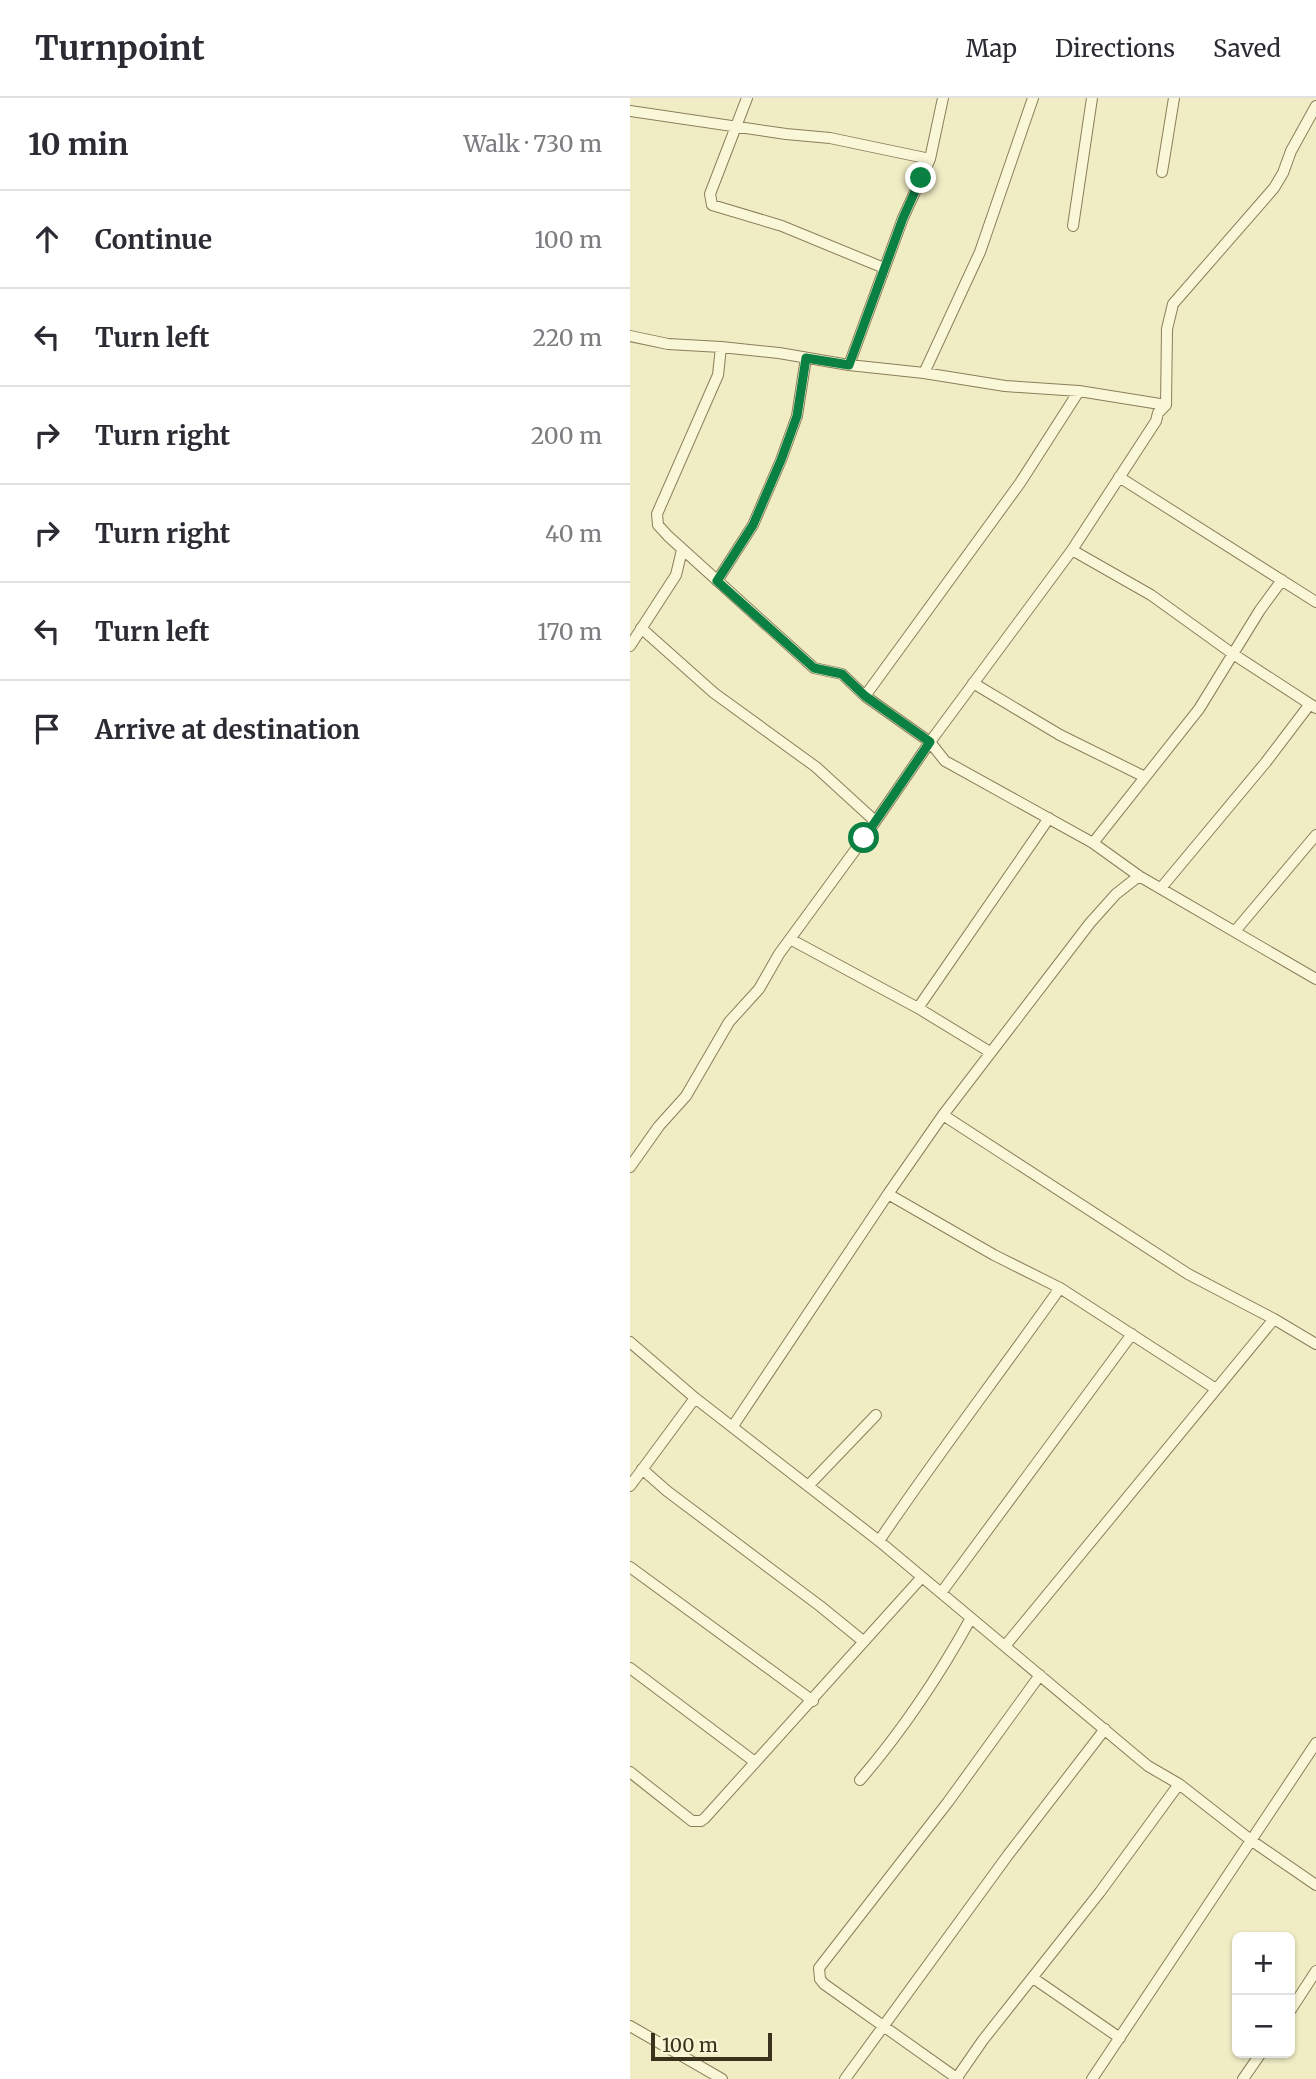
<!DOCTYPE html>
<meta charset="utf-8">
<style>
:root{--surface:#fff;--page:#f2f2f3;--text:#2b2b33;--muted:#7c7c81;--line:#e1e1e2}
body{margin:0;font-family:Merriweather,serif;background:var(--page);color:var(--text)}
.controls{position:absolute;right:21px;bottom:21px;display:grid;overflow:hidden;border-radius:10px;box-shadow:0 2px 5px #0004}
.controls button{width:63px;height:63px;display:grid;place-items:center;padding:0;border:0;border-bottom:2px solid var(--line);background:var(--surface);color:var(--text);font:35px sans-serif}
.scale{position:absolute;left:21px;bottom:18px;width:121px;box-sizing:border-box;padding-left:7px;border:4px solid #3b321e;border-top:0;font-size:19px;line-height:24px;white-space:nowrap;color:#3b321e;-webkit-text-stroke:5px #f7f4d4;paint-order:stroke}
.stop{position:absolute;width:21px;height:21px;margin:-16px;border:5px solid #0b8043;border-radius:50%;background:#fff}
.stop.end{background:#0b8043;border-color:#fff;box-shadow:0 2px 7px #0008}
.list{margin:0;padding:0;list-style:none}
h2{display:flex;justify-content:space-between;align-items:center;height:91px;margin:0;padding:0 28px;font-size:30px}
h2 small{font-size:23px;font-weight:400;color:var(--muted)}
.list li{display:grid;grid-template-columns:46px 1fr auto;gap:21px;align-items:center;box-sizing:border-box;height:98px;padding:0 28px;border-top:2px solid var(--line)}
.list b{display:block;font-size:26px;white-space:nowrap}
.list em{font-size:23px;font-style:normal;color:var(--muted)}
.icon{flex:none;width:38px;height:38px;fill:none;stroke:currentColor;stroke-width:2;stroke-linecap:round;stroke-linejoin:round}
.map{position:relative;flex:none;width:686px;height:1981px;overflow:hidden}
header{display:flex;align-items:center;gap:42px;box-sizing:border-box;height:98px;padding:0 35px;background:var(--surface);border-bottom:2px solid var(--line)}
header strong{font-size:33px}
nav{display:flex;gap:38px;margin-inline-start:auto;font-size:24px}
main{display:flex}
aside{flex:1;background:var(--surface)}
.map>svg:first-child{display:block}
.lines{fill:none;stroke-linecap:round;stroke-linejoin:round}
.minor-casing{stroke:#8b7e5a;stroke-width:12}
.minor{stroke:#faf7d8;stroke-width:10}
.route{stroke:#0b8043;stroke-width:9}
</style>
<header>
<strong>Turnpoint</strong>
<nav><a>Map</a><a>Directions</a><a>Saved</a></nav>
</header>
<main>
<aside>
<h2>10 min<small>Walk · 730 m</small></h2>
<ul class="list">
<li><svg class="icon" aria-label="ahead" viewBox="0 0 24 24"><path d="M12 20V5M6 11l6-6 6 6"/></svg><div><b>Continue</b></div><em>100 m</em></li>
<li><svg class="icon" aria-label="left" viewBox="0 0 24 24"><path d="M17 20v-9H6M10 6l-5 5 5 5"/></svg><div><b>Turn left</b></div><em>220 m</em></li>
<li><svg class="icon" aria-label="right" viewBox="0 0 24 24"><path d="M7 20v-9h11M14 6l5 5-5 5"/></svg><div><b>Turn right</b></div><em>200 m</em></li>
<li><svg class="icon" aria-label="right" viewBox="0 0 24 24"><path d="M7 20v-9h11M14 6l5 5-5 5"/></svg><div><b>Turn right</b></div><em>40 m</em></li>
<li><svg class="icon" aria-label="left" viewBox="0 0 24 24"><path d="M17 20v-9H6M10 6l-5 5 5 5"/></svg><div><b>Turn left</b></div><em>170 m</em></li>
<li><svg class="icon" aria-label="arrive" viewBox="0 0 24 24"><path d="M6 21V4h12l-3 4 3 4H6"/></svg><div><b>Arrive at destination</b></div></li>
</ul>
</aside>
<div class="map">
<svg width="686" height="1981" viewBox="0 0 686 1981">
<rect width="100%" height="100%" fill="#f0ecc4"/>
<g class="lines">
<defs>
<path id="minor" d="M117,0L80,96L82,107L152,128L254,170
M0,13L156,36L200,40L300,61
M532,74L544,0
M443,128L462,0
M0,238L38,246L91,249L88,277L27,416L28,427L38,438L184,570L212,576L235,598L300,644L315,663L463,745L509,778L686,881
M91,249L149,255L219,267L294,275L375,288L449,293L536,307
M219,267L273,120L300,61L313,0
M294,275L350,154L403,0
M489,379L686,504
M442,452L521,497L603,556L686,610
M87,483L123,427L151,362L167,318L176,260
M11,530L84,595L186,669L245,723
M0,548L46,477L52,452
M343,585L430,637L515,679
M235,598L390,385L449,293
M463,745L569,611L630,512L652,482
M509,778L486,796L460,825L313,1017L258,1096L364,1157L430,1190L586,1291
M531,790L636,664L680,606
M606,832L686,737
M160,841L288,910L360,954
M288,910L419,720
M313,1017L558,1176L644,1221
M0,1069L29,1028L56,998L99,924L129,891L149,856L234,740L300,644L442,452L526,323L528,315L536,307L537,231L543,206L644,90L653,75L661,53L686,8
M0,1244L65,1300L249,1443L518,1668L549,1686L622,1743L686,1787
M103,1328L258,1096
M12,1371L37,1393L190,1508L233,1543
M0,1388L65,1300
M178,1388L246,1317
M249,1443C307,1357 370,1275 430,1190
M0,1469L183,1603
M311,1495L502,1236
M375,1548L644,1221L686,1246
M0,1570L125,1664
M0,1674L62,1723H71L75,1720L292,1479
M230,1682C273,1632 309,1578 341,1520
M403,1880L490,1940
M660,1913L686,1873
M0,1928L92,1981
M215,1981L378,1757L475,1631
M326,1981L353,1942L470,1794L549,1686
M328,1981L194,1886L190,1881L189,1870L318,1704L410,1577
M462,1981L686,1645
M613,1981L631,1955"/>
</defs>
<!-- minor casing -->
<use href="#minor" class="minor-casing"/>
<!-- minor -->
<use href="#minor" class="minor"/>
</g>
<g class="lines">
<!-- route -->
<path class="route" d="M234,740L300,644L235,598L212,576L184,570L87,483L123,427L151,362L167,318L176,260L219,267L273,120L291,80"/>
</g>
</svg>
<div class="controls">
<button>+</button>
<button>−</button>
</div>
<div class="scale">100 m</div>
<div class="stop" style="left:234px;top:740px"></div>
<div class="stop end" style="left:291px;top:80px"></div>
</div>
</main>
